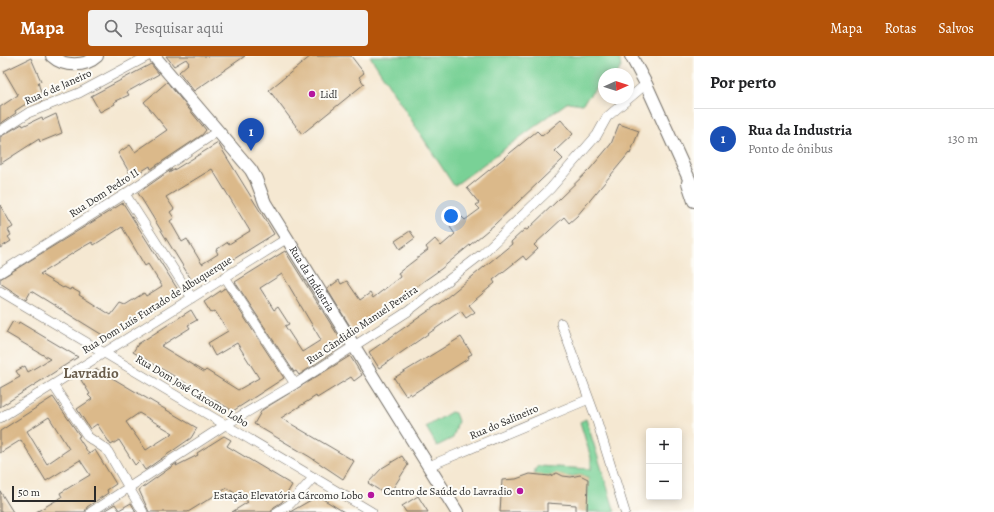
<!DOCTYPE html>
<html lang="pt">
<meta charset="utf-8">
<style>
:root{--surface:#fff;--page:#f2f2f2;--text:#202124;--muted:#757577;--line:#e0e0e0;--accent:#b45309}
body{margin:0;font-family:Alegreya,serif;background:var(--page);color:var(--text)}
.controls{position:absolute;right:12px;bottom:12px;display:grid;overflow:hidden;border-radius:4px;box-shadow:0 2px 10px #0003}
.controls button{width:36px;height:36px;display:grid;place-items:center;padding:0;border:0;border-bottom:1px solid var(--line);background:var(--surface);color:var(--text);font:20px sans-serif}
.compass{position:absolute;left:598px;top:12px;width:36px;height:36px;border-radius:50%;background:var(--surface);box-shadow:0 2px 10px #0003;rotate:87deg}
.scale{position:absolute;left:12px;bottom:10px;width:84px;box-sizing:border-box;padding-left:4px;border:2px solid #2b2b2b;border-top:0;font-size:11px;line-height:14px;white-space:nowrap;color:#2b2b2b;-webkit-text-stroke:3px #fdfcf7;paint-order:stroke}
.you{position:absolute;left:451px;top:160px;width:14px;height:14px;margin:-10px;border:3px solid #fff;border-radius:50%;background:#1a73e8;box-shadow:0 0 0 6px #1a73e833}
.badge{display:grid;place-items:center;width:26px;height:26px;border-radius:50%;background:var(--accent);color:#fff;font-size:13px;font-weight:700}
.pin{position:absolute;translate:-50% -33px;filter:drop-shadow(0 1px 2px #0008)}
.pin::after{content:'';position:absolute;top:21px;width:14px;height:12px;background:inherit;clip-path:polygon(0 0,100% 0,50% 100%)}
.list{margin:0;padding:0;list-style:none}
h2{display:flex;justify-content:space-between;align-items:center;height:52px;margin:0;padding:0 16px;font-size:17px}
h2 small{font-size:13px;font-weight:400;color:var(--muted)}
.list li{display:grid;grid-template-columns:26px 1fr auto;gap:12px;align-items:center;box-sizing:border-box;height:60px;padding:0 16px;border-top:1px solid var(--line)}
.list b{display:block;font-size:15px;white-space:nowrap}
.list p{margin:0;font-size:13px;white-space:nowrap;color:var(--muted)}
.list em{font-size:13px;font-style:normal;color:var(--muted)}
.icon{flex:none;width:22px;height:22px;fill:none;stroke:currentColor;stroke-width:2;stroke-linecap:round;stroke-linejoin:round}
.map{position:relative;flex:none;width:694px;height:456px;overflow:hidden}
header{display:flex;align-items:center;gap:24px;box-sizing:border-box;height:56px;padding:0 20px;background:var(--accent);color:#fff}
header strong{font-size:19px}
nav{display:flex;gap:22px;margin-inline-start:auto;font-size:14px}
.search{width:280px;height:36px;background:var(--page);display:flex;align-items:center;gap:10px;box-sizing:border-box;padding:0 14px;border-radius:4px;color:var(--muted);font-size:15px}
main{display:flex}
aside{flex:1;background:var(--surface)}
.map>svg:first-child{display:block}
.green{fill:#79d196;stroke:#527e60}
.building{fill:#dbb98a;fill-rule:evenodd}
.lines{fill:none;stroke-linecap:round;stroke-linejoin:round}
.street-casing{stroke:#726d65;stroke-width:10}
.secondary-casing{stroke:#726d65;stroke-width:14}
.street{stroke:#fff;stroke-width:9}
.secondary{stroke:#fff;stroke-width:12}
.poi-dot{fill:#b5179e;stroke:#fdfcf7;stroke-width:1.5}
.labels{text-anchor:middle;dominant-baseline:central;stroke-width:4;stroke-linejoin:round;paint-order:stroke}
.street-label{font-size:11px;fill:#2b2b2b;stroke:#fdfcf7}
.poi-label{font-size:11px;fill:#2b2b2b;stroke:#fdfcf7;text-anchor:end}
.district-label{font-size:15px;font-weight:bold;fill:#695d4c;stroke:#fdfcf7}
</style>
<header>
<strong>Mapa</strong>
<div class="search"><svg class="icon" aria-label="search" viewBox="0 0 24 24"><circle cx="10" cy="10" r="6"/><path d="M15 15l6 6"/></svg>Pesquisar aqui</div>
<nav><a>Mapa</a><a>Rotas</a><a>Salvos</a></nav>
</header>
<main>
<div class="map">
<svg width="694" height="456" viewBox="0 0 694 456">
<rect width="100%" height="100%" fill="#fdfcf7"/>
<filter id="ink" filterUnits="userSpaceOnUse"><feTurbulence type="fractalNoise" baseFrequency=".025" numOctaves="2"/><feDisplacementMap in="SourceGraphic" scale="8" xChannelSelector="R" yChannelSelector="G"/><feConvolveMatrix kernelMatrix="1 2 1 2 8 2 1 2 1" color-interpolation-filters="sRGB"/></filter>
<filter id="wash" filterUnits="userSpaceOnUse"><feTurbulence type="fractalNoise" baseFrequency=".012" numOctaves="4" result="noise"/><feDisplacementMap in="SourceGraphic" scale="16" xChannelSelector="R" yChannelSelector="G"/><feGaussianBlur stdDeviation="0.9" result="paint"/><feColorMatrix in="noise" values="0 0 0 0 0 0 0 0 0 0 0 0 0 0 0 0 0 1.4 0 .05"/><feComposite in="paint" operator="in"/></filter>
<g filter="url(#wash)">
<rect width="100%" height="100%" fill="#f5e8d2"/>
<!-- green -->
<path class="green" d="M370,0H619L621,11L617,18H604V23L582,48L568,46L454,130Z
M451,356L455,357L458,365L453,382L437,390L426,371Z
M586,363L615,456H587L588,422L583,421L582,419L566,421L555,418L553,420H548L547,433H534L535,413L538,410L591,413V402L580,366Z"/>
<g id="blocks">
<!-- building -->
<path class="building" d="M166,0H245L194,35L179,16L189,7L186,3L174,10Z
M311,0H351L364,17L359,21L364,28L302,78L269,34Z
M31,2L41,25L38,26L43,44L24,49L15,55L16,57L0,68V51L18,39L4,15Z
M151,8L159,18L127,36L129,39L114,46L115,48L100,56L91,40Z
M167,26L206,74L202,79L151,113L150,110L132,121L118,97L130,89L135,96L167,74L144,46Z
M56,58L62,77L40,86L39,83L0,108V81L22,68L23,70L42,61L43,64Z
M561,64L573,78L555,95L563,103L494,169L441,213L353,275L327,233L339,224L341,228L347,225L360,244L370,237L373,242L400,221L398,217L428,194L426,191L435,183L441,190L455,178L450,171L462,161L465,164L480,153L476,149L479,147L467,132L537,75L542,80Z
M619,68L639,75L630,98L629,97L577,160L569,167L564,161L534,189L538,193L526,204L523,200L493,224L495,227L469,249L475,256L466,262L461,255L379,312L369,296L440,247L512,188L511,186L525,173L527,174L590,113L611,88Z
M218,87L274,178L194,228L138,137L172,113L169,117ZM212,113L250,175L229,188L228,186L216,194L218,198L202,208L187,183L182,186L170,165L174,162L170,156L174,153L166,141Z
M123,147L180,237L137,264L125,273L109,283L31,235L26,244L0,227V223ZM122,171L145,210L148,208L162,230L146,240L144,237L125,249L120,247L111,259L79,239L80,237L71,232L70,234L64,231L63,232L40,218L78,194L92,186L94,189Z
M0,149L13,171L8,174L11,179L8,181L11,185L0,192Z
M410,175L415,182L400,193L395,185Z
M285,195L344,289L299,319L296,315L294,316L235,226ZM282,218L321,284L302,296L285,270L289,268L278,251L274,254L260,232Z
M225,232L284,322L233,355L133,296L138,288L191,254L197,264L188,269L190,272L161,290L204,316L206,314L238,334L259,322L237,287L215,300L208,287L228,275L215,255L211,257L204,246Z
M13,265L18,268L19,266L78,301L0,351V332L20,321L16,315L25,310L28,316L50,303L6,277Z
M461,281L472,298L468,300L469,302L411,339L410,337L406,340L394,322Z
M350,300L362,319L354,325L351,321L317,342L316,340L281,362L354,405L343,423L310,401L254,368L262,354Z
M97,313L197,372L191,382L145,414L139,405L135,409L119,384L111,389L97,368L90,373L77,353L92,343L88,339L90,338L81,324ZM139,357L173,377L146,394L126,366Z
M53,341L80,380L78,381L89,398L95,394L116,428L107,434L108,437L87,451L85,456H36L62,441L60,437L90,419L80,404L46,425L21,384L0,397V375ZM49,361L69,393L47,408L27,375Z
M224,380L231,384L227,390L292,429L282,446L274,451L271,456H232L248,446L227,432L188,456H149L139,434L177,407L176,410L198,399L197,397Z
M402,400L408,409L388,440L368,427L382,412Z
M557,417L563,420L571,421L580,419L588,423L587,456H576V449L547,447V456H500L502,424L516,423L530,418L550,420Z
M0,435L8,448L13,456H0Z
M318,440L344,456H290Z
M418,440L428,456H406L402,450Z
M131,447L136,456H102L115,448L119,454Z"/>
</g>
</g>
<g filter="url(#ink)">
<use href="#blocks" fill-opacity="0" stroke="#726d65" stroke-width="1"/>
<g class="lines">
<defs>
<path id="street" d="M0,75L28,57L79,37L148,0
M125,138L192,242
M0,217L125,138L218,75
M225,221L295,328
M0,235L372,456
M561,267L596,362L625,456
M53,329L88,381L107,394L143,456
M0,362L286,183
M429,410L589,343
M91,456L225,369L295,328L407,256L482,198L550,133L597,79L607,61L646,28L645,24
M277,456L290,448L314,421"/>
<g id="secondary">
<path d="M52,0C64,11 85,11 97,0"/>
<path id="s1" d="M154,0L251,114L256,123L265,147L457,456"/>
<path d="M631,0L646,28L694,134"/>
<path d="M688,127L694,145"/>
</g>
</defs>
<!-- street casing -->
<use href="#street" class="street-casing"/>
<!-- secondary casing -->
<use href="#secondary" class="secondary-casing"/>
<!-- street -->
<use href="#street" class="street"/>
<!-- secondary -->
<use href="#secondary" class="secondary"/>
</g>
</g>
<!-- markers -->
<g class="poi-dot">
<circle cx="312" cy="38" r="4"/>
<circle cx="520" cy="435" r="4"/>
<circle cx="371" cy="439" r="4"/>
</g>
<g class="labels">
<!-- street labels -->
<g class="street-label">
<text transform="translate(58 31) rotate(-24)">Rua 6 de Janeiro</text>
<text transform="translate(104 137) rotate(-33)">Rua Dom Pedro II</text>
<text stroke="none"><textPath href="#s1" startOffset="275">Rua da Indústria</textPath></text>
<text transform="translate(157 249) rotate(-32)">Rua Dom Luís Furtado de Albuquerque</text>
<text transform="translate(362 269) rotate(-34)">Rua Cândidio Manuel Pereira</text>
<text transform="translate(192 335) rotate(31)">Rua Dom José Cárcomo Lobo</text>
<text transform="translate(504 366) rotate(-23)">Rua do Salineiro</text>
</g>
<!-- poi labels -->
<g class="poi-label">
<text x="320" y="38" text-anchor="start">Lidl</text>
<text x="512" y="435">Centro de Saúde do Lavradio</text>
<text x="363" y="439">Estação Elevatória Cárcomo Lobo</text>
</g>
<!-- district labels -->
<g class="district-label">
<text x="91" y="317">Lavradio</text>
</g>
</g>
</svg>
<div class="controls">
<button>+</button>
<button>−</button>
</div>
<svg class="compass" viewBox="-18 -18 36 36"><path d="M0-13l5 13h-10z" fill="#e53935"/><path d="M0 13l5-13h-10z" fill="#757577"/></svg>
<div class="scale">50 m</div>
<div class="you"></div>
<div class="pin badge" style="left:251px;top:95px;background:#1a4fb4">1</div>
</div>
<aside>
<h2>Por perto<small></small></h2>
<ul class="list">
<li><span class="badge" style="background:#1a4fb4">1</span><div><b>Rua da Industria</b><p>Ponto de ônibus</p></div><em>130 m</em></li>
</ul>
</aside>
</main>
